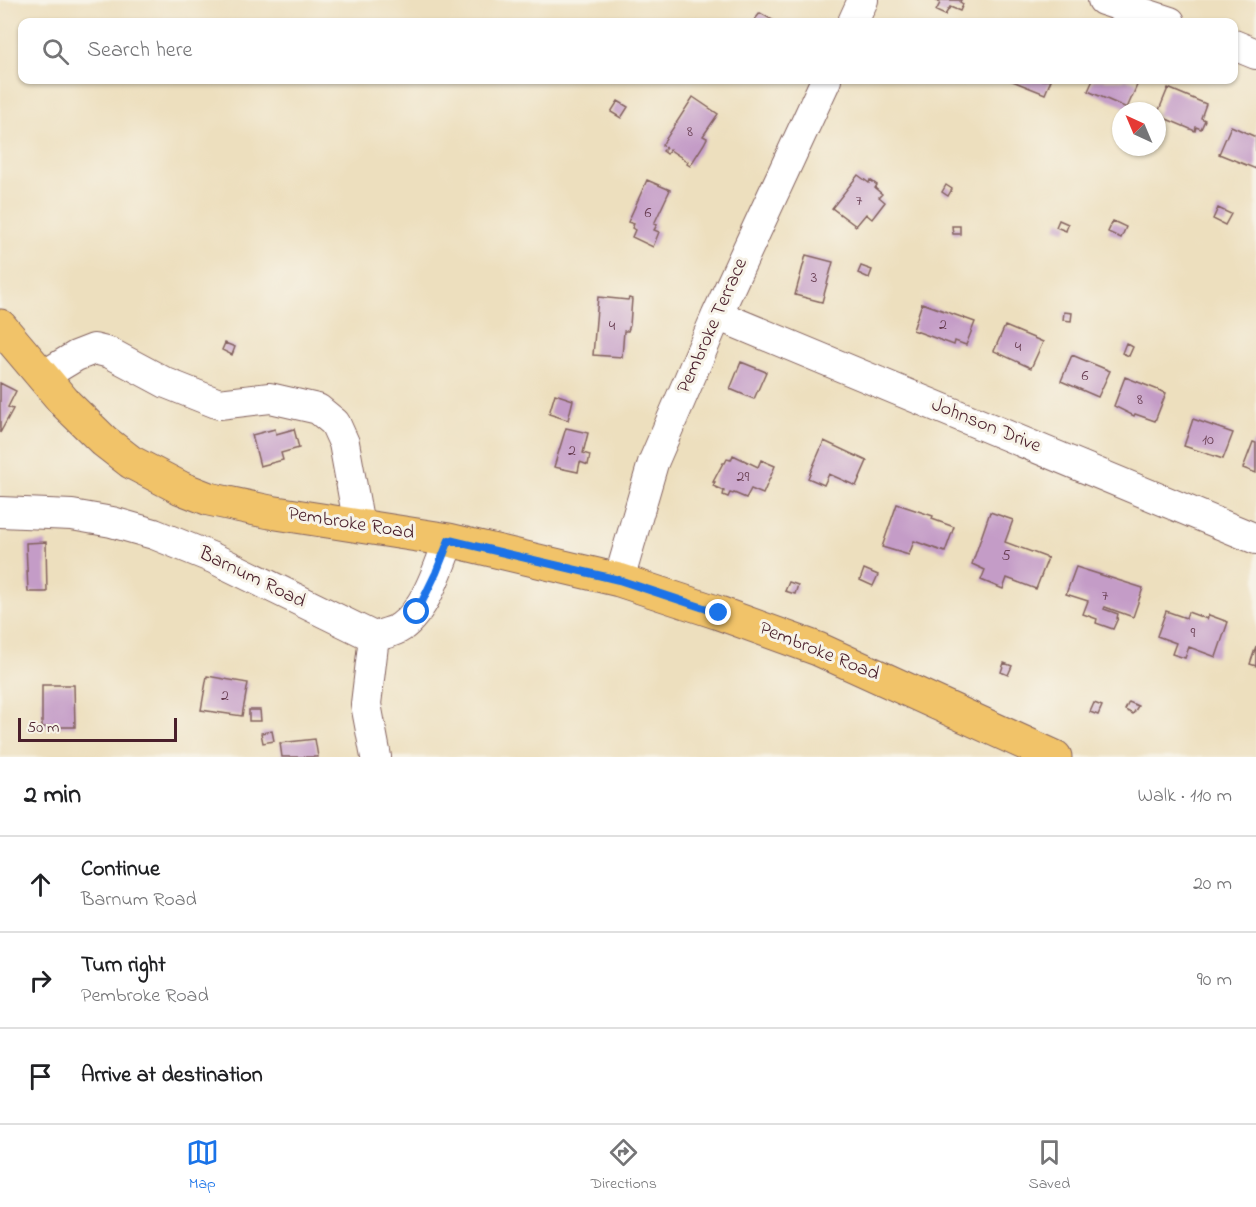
<!DOCTYPE html>
<meta charset="utf-8">
<style>
:root{--surface:#fff;--page:#f6f6f6;--text:#202124;--muted:#757577;--line:#e0e0e0;--accent:#1a73e8}
body{margin:0;font-family:"Indie Flower",sans-serif;background:var(--page);color:var(--text)}
.compass{position:absolute;left:1112px;top:102px;width:54px;height:54px;border-radius:50%;background:var(--surface);box-shadow:0 2px 4px #0004;rotate:316deg}
.scale{position:absolute;left:18px;bottom:15px;width:159px;box-sizing:border-box;padding-left:6px;border:3px solid #4a1f2b;border-top:0;font-size:16px;line-height:21px;white-space:nowrap;color:#4a1f2b;-webkit-text-stroke:4px #f7f3e8;paint-order:stroke}
.stop{position:absolute;width:18px;height:18px;margin:-14px;border:4px solid #1a73e8;border-radius:50%;background:#fff}
.stop.end{background:#1a73e8;border-color:#fff;box-shadow:0 2px 6px #0008}
.list{margin:0;padding:0;list-style:none}
h2{display:flex;justify-content:space-between;align-items:center;height:78px;margin:0;padding:0 24px;font-size:26px}
h2 small{font-size:20px;font-weight:400;color:var(--muted)}
.list li{display:grid;grid-template-columns:39px 1fr auto;gap:18px;align-items:center;box-sizing:border-box;height:96px;padding:0 24px;border-top:2px solid var(--line)}
.list b{display:block;font-size:22px;white-space:nowrap}
.list p{margin:0;font-size:20px;white-space:nowrap;color:var(--muted)}
.list em{font-size:20px;font-style:normal;color:var(--muted)}
.icon{flex:none;width:33px;height:33px;fill:none;stroke:currentColor;stroke-width:2;stroke-linecap:round;stroke-linejoin:round}
.map{position:relative;flex:none;width:1256px;height:757px;overflow:hidden}
.search{position:absolute;background:var(--surface);box-shadow:0 2px 4px #0004;left:18px;right:18px;top:18px;height:66px;display:flex;align-items:center;gap:15px;box-sizing:border-box;padding:0 21px;border-radius:12px;color:var(--muted);font-size:22px}
.sheet{height:366px;background:var(--surface)}
nav{display:flex;justify-content:space-around;align-items:center;box-sizing:border-box;height:84px;border-top:2px solid var(--line);background:var(--surface);font-size:16px;color:var(--muted)}
nav a{display:grid;justify-items:center;gap:3px}
nav .on{color:var(--accent)}
.map>svg:first-child{display:block}
.building{fill:#c49cc7}
.lines{fill:none;stroke-linecap:round;stroke-linejoin:round}
.minor-casing{stroke:#83625e;stroke-width:32}
.major-casing{stroke:#83625e;stroke-width:35}
.minor{stroke:#fff;stroke-width:30}
.major{stroke:#f1c369;stroke-width:33}
.route{stroke:#1a73e8;stroke-width:8}
.labels{text-anchor:middle;dominant-baseline:central;stroke-width:6;stroke-linejoin:round;paint-order:stroke}
.number-label{font-size:16px;fill:#683e52}
.street-label{font-size:20px;fill:#4a1f2b;stroke:#f7f3e8}
</style>
<div class="map">
<svg width="1256" height="757" viewBox="0 0 1256 757">
<rect width="100%" height="100%" fill="#f7f3e8"/>
<filter id="ink" filterUnits="userSpaceOnUse"><feTurbulence type="fractalNoise" baseFrequency=".0167" numOctaves="2"/><feDisplacementMap in="SourceGraphic" scale="12" xChannelSelector="R" yChannelSelector="G"/><feConvolveMatrix kernelMatrix="1 2 1 2 8 2 1 2 1" color-interpolation-filters="sRGB"/></filter>
<filter id="wash" filterUnits="userSpaceOnUse"><feTurbulence type="fractalNoise" baseFrequency=".008" numOctaves="4" result="noise"/><feDisplacementMap in="SourceGraphic" scale="24" xChannelSelector="R" yChannelSelector="G"/><feGaussianBlur stdDeviation="1.35" result="paint"/><feColorMatrix in="noise" values="0 0 0 0 0 0 0 0 0 0 0 0 0 0 0 0 0 1.4 0 .05"/><feComposite in="paint" operator="in"/></filter>
<g filter="url(#wash)">
<rect width="100%" height="100%" fill="#eddfbe"/>
<g id="blocks">
<!-- building -->
<path class="building" d="M935,0H961L960,2L963,4L960,11L950,7L945,15L936,11L940,3Z
M760,13L776,22H753Z
M1010,80H1051L1045,94Z
M1093,80H1130L1138,83L1127,108L1088,91Z
M1168,88L1206,104L1201,118L1205,120L1201,129L1196,127L1195,131L1157,115Z
M693,97L718,114L703,136L707,138L704,144L690,166L687,164L688,162L670,150L667,154L663,151L666,148L662,145Z
M618,101L628,107L621,118L611,112Z
M1231,126L1256,137V169L1219,154Z
M858,175L869,183L870,180L877,185L875,188L882,194L879,197L885,202L872,219L866,214L856,226L832,208Z
M647,180L670,190L654,224L657,225L654,230L659,232L653,247L632,237L635,230L632,228L634,224L628,222Z
M946,185L952,189L948,196L942,192Z
M1218,208L1231,214L1225,225L1213,219Z
M1059,220L1068,224L1066,231L1056,227Z
M1113,221L1126,227L1121,238L1108,232Z
M952,226H960V234H953Z
M806,255L833,262L822,302L795,295Z
M861,266L872,270L869,278L858,273Z
M598,297L628,300L629,298L632,299L630,325L628,331H624L622,357L593,355Z
M922,303L975,322L966,345L955,341L954,345L913,330Z
M1064,312L1072,313L1071,321L1063,320Z
M1005,326L1043,342L1031,368L994,351Z
M225,343L235,347L232,355L222,350Z
M1126,343L1133,347L1129,356L1122,353Z
M1072,355L1110,371L1098,397L1061,381Z
M741,362L766,372L754,399L730,389Z
M1125,377L1166,393L1155,421L1135,414L1134,416L1114,406Z
M0,383L16,391L8,407L13,409L0,433Z
M555,394L573,400L568,420L549,414Z
M1193,419L1233,433L1223,459L1184,446Z
M566,428L588,433L583,453L590,455L588,465L580,462L578,472L554,467Z
M275,429L276,434L294,429L299,448L281,453L283,460L260,466L252,435Z
M824,441L867,461L856,486L829,474L824,485L808,478Z
M1253,442L1256,443V473L1243,468Z
M733,455L758,467L761,460L775,466L763,494L751,489L746,498L734,493L733,494L730,493L728,497L723,495L724,491L713,486L715,482H713L723,463H725L727,459L731,460Z
M897,504L933,516L932,519L954,527L945,552L914,541L909,555L882,547Z
M990,512L1013,520L1005,542L1048,558L1036,589L1007,578L1003,589L981,580L985,570L972,564Z
M46,542L47,592H28L26,543Z
M1076,567L1143,588L1133,617L1105,607L1104,609L1118,614L1117,618H1118L1113,629L1096,623L1097,619L1083,614L1088,601L1066,594Z
M864,569L878,575L873,586L860,580Z
M789,582L798,585L795,594L785,591Z
M1166,611L1186,618L1188,612L1207,619L1209,615L1228,622L1216,657L1189,647L1185,658L1172,654L1176,643L1157,636Z
M1256,646V666L1250,664Z
M1004,663L1012,666L1008,675L1001,672Z
M207,676L248,683L242,716L201,710Z
M42,685H74L75,727H42Z
M1129,702L1138,706L1133,714L1125,710Z
M1094,703L1102,706L1098,715L1090,712Z
M249,710H260L261,721H249Z
M272,731L274,741L263,743L261,733Z
M315,739L318,757H282L280,743Z"/>
</g>
</g>
<g filter="url(#ink)">
<use href="#blocks" fill-opacity="0" stroke="#83625e" stroke-width="1.5"/>
<g class="lines">
<defs>
<path id="minor" d="M1103,0L1170,22
M853,22L863,0
M1234,45L1256,54
M717,315L1256,539
M43,376L76,356L94,349L110,353L166,383L219,404L270,398L318,409L335,423L344,443L359,525
M0,512L72,515L112,522L154,534L213,558L374,637C383,634 394,632 401,627C426,609 439,567 449,540
M619,580L653,463L717,315L826,80
M374,637L366,704L376,757"/>
<path id="major" d="M0,326L66,404L104,441L131,462L181,488L209,499L270,512L449,540L619,580L719,613L818,649L1055,757"/>
</defs>
<!-- minor casing -->
<use href="#minor" class="minor-casing"/>
<!-- major casing -->
<use href="#major" class="major-casing"/>
<!-- minor -->
<use href="#minor" class="minor"/>
<!-- major -->
<use href="#major" class="major"/>
</g>
</g>
<g class="lines" filter="url(#ink)">
<!-- route -->
<path class="route" d="M417,612L436,573L449,540L619,580L719,613"/>
</g>
<g class="labels">
<!-- number labels -->
<g class="number-label">
<text x="690" y="132">8</text>
<text x="859" y="201">7</text>
<text x="648" y="213">6</text>
<text x="814" y="278">3</text>
<text x="943" y="325">2</text>
<text x="612" y="326">4</text>
<text x="1018" y="347">4</text>
<text x="1085" y="376">6</text>
<text x="1140" y="400">8</text>
<text x="1208" y="440">10</text>
<text x="572" y="451">2</text>
<text x="743" y="477">29</text>
<text x="1006" y="556">5</text>
<text x="1105" y="596">7</text>
<text x="1193" y="633">9</text>
<text x="225" y="696">2</text>
</g>
<!-- street labels -->
<g class="street-label">
<text transform="translate(713 326) rotate(-66)">Pembroke Terrace</text>
<text transform="translate(986 426) rotate(22)">Johnson Drive</text>
<text transform="translate(351 524) rotate(9)">Pembroke Road</text>
<text transform="translate(252 578) rotate(26)">Barnum Road</text>
<text transform="translate(819 652) rotate(22)">Pembroke Road</text>
</g>
</g>
</svg>
<svg class="compass" viewBox="-18 -18 36 36"><path d="M0-13l5 13h-10z" fill="#e53935"/><path d="M0 13l5-13h-10z" fill="#757577"/></svg>
<div class="scale">50 m</div>
<div class="stop" style="left:417px;top:612px"></div>
<div class="stop end" style="left:719px;top:613px"></div>
<div class="search"><svg class="icon" aria-label="search" viewBox="0 0 24 24"><circle cx="10" cy="10" r="6"/><path d="M15 15l6 6"/></svg>Search here</div>
</div>
<section class="sheet">
<h2>2 min<small>Walk · 110 m</small></h2>
<ul class="list">
<li><svg class="icon" aria-label="ahead" viewBox="0 0 24 24"><path d="M12 20V5M6 11l6-6 6 6"/></svg><div><b>Continue</b><p>Barnum Road</p></div><em>20 m</em></li>
<li><svg class="icon" aria-label="right" viewBox="0 0 24 24"><path d="M7 20v-9h11M14 6l5 5-5 5"/></svg><div><b>Turn right</b><p>Pembroke Road</p></div><em>90 m</em></li>
<li><svg class="icon" aria-label="arrive" viewBox="0 0 24 24"><path d="M6 21V4h12l-3 4 3 4H6"/></svg><div><b>Arrive at destination</b></div></li>
</ul>
</section>
<nav>
<a class="on"><svg class="icon" aria-label="map" viewBox="0 0 24 24"><path d="M3 6l6-2 6 2 6-2v14l-6 2-6-2-6 2zM9 4v14M15 6v14"/></svg>Map</a>
<a><svg class="icon" aria-label="directions" viewBox="0 0 24 24"><path d="M12 3l9 9-9 9-9-9zM9 14v-3h6M13 9l2 2-2 2"/></svg>Directions</a>
<a><svg class="icon" aria-label="saved" viewBox="0 0 24 24"><path d="M7 4h10v16l-5-4-5 4z"/></svg>Saved</a>
</nav>
